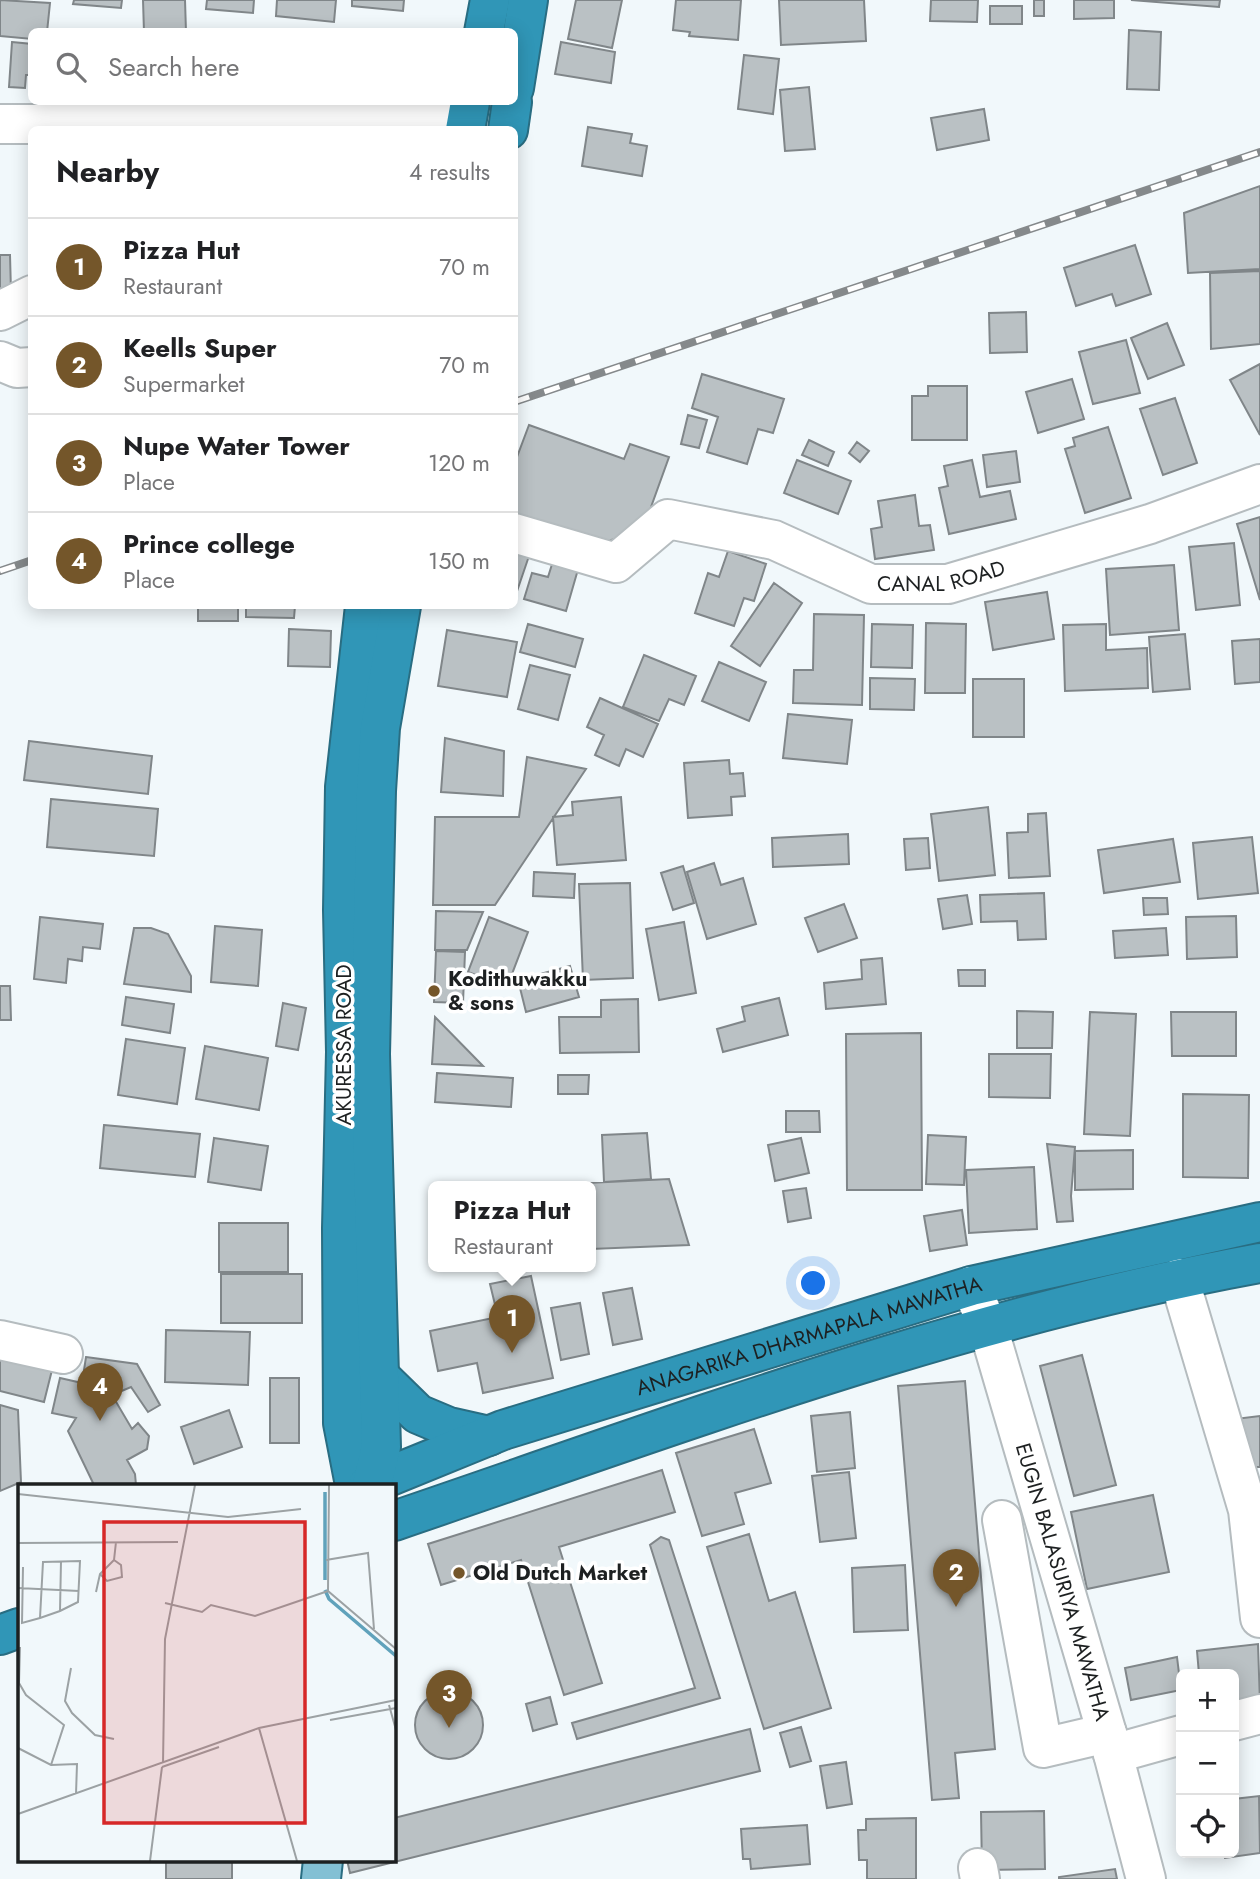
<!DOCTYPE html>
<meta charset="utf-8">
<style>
:root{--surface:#fff;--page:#f2f2f2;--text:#202124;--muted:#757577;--line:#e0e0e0;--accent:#74562a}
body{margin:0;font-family:Jost,sans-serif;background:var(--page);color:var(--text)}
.controls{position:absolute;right:21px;bottom:21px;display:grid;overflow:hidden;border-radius:10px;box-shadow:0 4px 18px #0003}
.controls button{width:63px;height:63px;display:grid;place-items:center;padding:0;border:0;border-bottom:2px solid var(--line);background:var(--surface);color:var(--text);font:35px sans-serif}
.you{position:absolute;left:814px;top:1284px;width:24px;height:24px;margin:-18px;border:5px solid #fff;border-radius:50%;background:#1a73e8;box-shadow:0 0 0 10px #1a73e833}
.badge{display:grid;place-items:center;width:46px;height:46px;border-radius:50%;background:var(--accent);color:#fff;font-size:23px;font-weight:700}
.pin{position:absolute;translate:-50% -58px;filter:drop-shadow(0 2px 4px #0008)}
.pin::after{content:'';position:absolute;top:37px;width:24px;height:21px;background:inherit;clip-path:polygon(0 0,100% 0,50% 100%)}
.popup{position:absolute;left:428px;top:1181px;width:168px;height:91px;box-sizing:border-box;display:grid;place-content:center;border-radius:10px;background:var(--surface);filter:drop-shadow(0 2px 5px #0005);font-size:23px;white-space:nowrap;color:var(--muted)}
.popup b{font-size:26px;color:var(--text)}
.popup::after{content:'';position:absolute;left:50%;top:100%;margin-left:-14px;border:14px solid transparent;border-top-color:var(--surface)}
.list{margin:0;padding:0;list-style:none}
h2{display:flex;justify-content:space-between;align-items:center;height:91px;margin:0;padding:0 28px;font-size:30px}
h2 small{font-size:23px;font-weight:400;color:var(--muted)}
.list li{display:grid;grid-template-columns:46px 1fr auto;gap:21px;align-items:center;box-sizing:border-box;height:98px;padding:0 28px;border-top:2px solid var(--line)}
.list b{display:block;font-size:26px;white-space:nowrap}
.list p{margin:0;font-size:23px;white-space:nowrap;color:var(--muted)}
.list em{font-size:23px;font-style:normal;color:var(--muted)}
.icon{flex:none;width:38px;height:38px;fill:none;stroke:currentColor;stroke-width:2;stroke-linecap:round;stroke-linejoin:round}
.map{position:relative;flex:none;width:1260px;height:1879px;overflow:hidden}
.search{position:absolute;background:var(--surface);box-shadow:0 4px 18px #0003;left:28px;top:28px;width:490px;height:77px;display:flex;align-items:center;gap:18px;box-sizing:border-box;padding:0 24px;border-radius:10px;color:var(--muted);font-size:26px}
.panel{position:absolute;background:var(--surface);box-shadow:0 4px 18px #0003;left:28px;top:126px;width:490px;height:483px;border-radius:10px}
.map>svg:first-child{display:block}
.building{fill:#bac1c4;stroke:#808689;stroke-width:2}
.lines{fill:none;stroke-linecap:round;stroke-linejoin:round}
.minor-casing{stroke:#b5bcbf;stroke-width:42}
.major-casing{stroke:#296d82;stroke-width:42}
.highway-casing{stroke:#296d82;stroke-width:42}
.minor{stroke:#fff;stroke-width:38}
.major{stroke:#83c0d4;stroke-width:38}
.highway{stroke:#3096b7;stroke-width:38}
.rail-casing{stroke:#85898b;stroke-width:8}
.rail{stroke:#fff;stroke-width:5;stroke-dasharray:16;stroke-linecap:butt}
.poi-dot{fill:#74562a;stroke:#fff;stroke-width:2.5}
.labels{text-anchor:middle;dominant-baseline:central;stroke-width:7;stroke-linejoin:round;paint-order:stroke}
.street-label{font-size:21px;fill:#1d2021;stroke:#fff}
.poi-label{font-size:21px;font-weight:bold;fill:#1d2021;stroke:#fff;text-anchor:start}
.inset-river{fill:none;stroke:#60a2bb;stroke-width:3.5}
.inset-road{fill:none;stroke:#9ca2a4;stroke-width:2}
.view{fill:#d62828;fill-opacity:0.15;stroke:#d62828;stroke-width:3.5}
.inset-edge{fill:none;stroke:#1d2021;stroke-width:3.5}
</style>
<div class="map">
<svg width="1260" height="1879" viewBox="0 0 1260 1879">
<rect width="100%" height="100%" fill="#f1f8fb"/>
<!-- building -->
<path class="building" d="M0,0L50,3L47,32H32V39L0,36Z
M74,0H122L121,8L73,4Z
M143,0H185L186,32H144Z
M207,0H254L253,13L206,9Z
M277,0H336L334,22L276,16Z
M352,0H404L403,11L352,6Z
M576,0H622L612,48L568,39Z
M676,0H741L738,40L689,36L690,32L673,30Z
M779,0H864L866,41L781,45Z
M931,0H978L977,22L930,21Z
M1034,0H1044V16H1034Z
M1074,0H1114V18L1074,19Z
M1131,0H1220L1219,7Z
M990,6H1022V24H990Z
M1129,30L1161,32L1159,90L1127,89Z
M12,42L32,44V75H26L25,88L9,87Z
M561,42L615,52L611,83L555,74Z
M744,55L779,59L773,114L738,109Z
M809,87L815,149L785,151L780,90Z
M984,109L989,140L937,150L931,118Z
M588,127L632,134L630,143L647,146L642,176L582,166Z
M1260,186V269L1188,273L1184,213Z
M1135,245L1151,294L1116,306L1112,294L1076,306L1064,268Z
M0,255H10L11,292H0Z
M1260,271V344L1211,349L1210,273Z
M1026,312L1027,352L990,353L989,313Z
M1167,323L1184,365L1148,379L1131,338Z
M1126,340L1140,393L1093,404L1079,352Z
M1260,364V435L1230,380Z
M702,374L784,399L773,433L758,429L747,464L707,452L718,417L692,408Z
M1072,379L1084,419L1038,433L1026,392Z
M928,386H967V440H912V396H928Z
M1175,398L1197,463L1163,475L1140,409Z
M688,415L707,420L699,448L681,444Z
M529,425L624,459L630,444L669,457L642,532L592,545L514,518V465Z
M1108,427L1131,498L1085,513L1065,449L1075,446L1073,438Z
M809,440L834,452L828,466L802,455Z
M857,442L869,451L860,462L849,453Z
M1016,451L1020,482L987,487L983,455Z
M797,460L851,481L838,514L784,493Z
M972,460L980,497L1010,491L1016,519L949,534L939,488L948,486L944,466Z
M915,495L919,526L930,525L934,550L875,559L871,529L882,527L878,501Z
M1260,517V600L1237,524Z
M1234,543L1240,605L1196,610L1189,547Z
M514,551L529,556L514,600Z
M728,551L766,564L754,601L744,598L734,626L695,613L708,573L719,577Z
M554,558L579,566L566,611L524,599L532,573L548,577Z
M1174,565L1179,630L1110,635L1106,569Z
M774,583L802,603L760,666L731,646Z
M1047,592L1054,639L993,650L985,602Z
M198,606H238V621H198Z
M246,606H295L294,618L246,617Z
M814,614L864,615L862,705L793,703L794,670H813Z
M926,623L966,624L965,693H925Z
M528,624L583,639L575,667L520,652Z
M872,624L913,625L912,668L871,667Z
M1106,624V650L1147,648L1148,688L1065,691L1063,625Z
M289,629L331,631L330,667L288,666Z
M447,630L517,642L507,697L438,686Z
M1185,634L1190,689L1153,692L1149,637Z
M1260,639V682L1235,684L1232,641Z
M644,655L696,676L684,705L669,699L659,721L623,707Z
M719,662L766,682L749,721L702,701Z
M530,665L570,675L558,720L518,709Z
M870,678L915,679L914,710L870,709Z
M973,679H1024V737H973Z
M600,698L658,724L643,757L626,749L619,766L595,755L604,735L587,727Z
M788,714L852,720L847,764L783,758Z
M445,738L504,751L503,796L441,792Z
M29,741L152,756L148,794L24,780Z
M527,757L586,769L495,905H433L435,817H519Z
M729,760L730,774L743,773L745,796L731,797L732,815L688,818L684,763Z
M621,797L626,860L557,865L553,817L573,815L572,802Z
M51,799L158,809L154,856L47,847Z
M988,807L995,875L939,881L931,814Z
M1046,813L1050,876L1009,878L1007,833L1028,832V814Z
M848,834L849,864L773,867L772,838Z
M1252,837L1258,893L1198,899L1193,843Z
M928,838L930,868L906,870L904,839Z
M1173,839L1180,882L1104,893L1098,850Z
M714,863L721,885L743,878L756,924L707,939L687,872Z
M683,866L694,903L673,910L661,873Z
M534,872L575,874L574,898L533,896Z
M630,883L633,978L583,980L579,884Z
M1044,893L1046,939L1018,940L1017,921L981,922L980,895Z
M967,895L972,924L943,929L938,899Z
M1143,898H1167L1168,914L1144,915Z
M844,904L857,938L818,952L805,918Z
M436,911L483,912L467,950H435Z
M1236,916L1237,957L1187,959L1186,917Z
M40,917L103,924L100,949L83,947L82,961L68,959L66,983L34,979Z
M489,917L528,932L507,987L468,972Z
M684,922L696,993L659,1000L646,929Z
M215,926L262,930L258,986L211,982Z
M134,928H151L168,934L191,976V992L124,984Z
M1166,928L1168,955L1115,958L1113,931Z
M436,951L465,952L463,1003L434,1002Z
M882,958L886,1004L826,1009L824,983L862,979L861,960Z
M570,966L579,997L526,1012L518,980Z
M958,970H985V986H959Z
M0,986H10L11,1020H0Z
M126,997L174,1004L170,1033L122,1025Z
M779,998L788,1035L723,1052L717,1029L745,1021L742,1007Z
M638,999L639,1052L560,1053L559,1017H601V1000Z
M283,1003L306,1008L298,1050L276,1046Z
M1017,1011L1053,1012L1052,1048H1017Z
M1090,1012L1136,1014L1130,1136L1084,1134Z
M1171,1012H1236V1056H1172Z
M435,1017L483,1066L432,1064Z
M921,1033L922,1190H847L846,1034Z
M126,1039L185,1048L177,1104L118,1095Z
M205,1046L268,1058L259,1110L196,1099Z
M989,1054H1051L1050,1098L989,1097Z
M437,1073L513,1078L511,1107L435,1102Z
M558,1075H589L588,1094H558Z
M1183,1094L1249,1095L1248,1178L1183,1177Z
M786,1111H819L820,1132H786Z
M104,1125L200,1134L195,1177L100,1168Z
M647,1133L651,1179L604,1182L602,1135Z
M928,1135L966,1137L964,1185L926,1184Z
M214,1138L268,1146L261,1190L208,1182Z
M801,1138L809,1173L775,1181L768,1145Z
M1047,1144L1075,1147L1071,1196L1073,1221L1057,1222Z
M1133,1150V1189L1075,1190V1151Z
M1034,1167L1037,1229L969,1233L966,1170Z
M669,1179L689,1245L591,1249V1187H587V1183Z
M587,1183V1187H441V1184Z
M806,1188L811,1218L788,1222L783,1191Z
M962,1210L967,1245L930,1251L924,1216Z
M219,1223H288V1272H219Z
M221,1274H302V1323H221Z
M531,1276L553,1378L483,1393L477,1363L438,1371L430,1331L498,1317L490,1284Z
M632,1288L642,1339L613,1345L603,1293Z
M580,1303L589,1354L561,1360L551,1308Z
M166,1330L250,1332L248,1385L165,1382Z
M0,1349L54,1362L44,1402L0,1391Z
M1082,1355L1116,1485L1074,1496L1040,1366Z
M86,1357L137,1364L160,1405L148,1412L131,1387L112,1395L132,1429L138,1423L149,1436L147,1449L127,1460L135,1474L136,1485H94L68,1431L76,1418L52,1413L60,1378L82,1383Z
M270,1378H299V1443H270Z
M965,1381L995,1749L955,1753L959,1798L932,1800L898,1386Z
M0,1405L18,1410L21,1482L0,1491Z
M229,1410L242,1447L194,1464L181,1427Z
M850,1412L855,1468L817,1472L811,1416Z
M1260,1416V1467H1253L1235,1419Z
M754,1429L771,1483L735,1493L744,1524L702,1536L676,1453Z
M662,1470L675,1512L559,1547L602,1683L564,1695L521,1560L441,1585L428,1544Z
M849,1472L856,1538L820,1542L812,1476Z
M1153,1495L1169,1572L1087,1589L1071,1512Z
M749,1534L769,1601L795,1592L831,1708L764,1729L707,1547Z
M661,1537L669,1540L720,1698L577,1739L572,1723L695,1688L650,1545Z
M905,1565L908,1630L854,1632L852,1568Z
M1258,1644L1260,1704L1234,1707V1674H1199L1197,1651Z
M1177,1657L1181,1690L1131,1700L1125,1668Z
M415 1725a34 34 0 1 1 68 0a34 34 0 1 1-68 0Z
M550,1697L557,1724L533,1731L526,1704Z
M801,1727L811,1761L790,1767L780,1733Z
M750,1729L760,1771L350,1873L347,1860H394V1818Z
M846,1762L852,1804L827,1808L820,1766Z
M1259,1796L1260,1853L1225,1858L1224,1853H1234V1799Z
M1044,1811L1045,1869L982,1870L981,1812Z
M916,1818V1879H867V1860H859L858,1830H866V1819Z
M807,1825L810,1864L751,1869L750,1859H743L741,1829Z
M166,1860H232V1879H166Z
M1115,1869L1117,1879H1059V1877Z"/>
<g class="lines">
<defs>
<g id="minor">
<path d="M0,124H466"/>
<path d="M0,311L32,295"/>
<path d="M0,361L17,368L32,367"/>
<path id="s1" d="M514,533L616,563L668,519L774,540L871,584H948L1150,524L1260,484"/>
<path d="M1179,1278L1248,1510L1260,1618"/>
<path id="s2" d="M971,1286L988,1327L1113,1754L1146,1879"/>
<path d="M0,1340L63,1354"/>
<path d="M1002,1520L1043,1748L1107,1733"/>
<path d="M1234,1721L1260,1714"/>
<path d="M1113,1754L1181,1735"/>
<path d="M978,1868L980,1879"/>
</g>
<path id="major" d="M321,1879L323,1860"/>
<g id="highway">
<path d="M484,32L490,0"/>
<path d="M514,88L528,0"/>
<path d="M465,130L470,102"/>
<path d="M508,130L512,102"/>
<path d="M377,1374L418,1414L449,1427L489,1436"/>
<path d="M355,1485L343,1423L342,1228L346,1052L343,910L345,787L365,606"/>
<path id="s3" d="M368,1485L503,1430L971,1286L1260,1222"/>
<path d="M372,1485L381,1447L370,1054L376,791L380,728L401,606"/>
<path d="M394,1521C679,1424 963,1317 1260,1263"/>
<path d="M0,1635L19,1628"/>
</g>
</defs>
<!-- minor casing -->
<use href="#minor" class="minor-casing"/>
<!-- major casing -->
<use href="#major" class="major-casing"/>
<!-- highway casing -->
<use href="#highway" class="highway-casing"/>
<!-- minor -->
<use href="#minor" class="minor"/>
<!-- major -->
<use href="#major" class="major"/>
<!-- highway -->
<use href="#highway" class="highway"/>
<defs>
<path id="rail" d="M514,402L1260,152
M0,571L32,560"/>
</defs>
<!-- rail casing -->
<use href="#rail" class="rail-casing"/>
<!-- rail -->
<use href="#rail" class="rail"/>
</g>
<!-- markers -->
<g class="poi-dot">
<circle cx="434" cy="991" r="7"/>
<circle cx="459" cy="1573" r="7"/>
</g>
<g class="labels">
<!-- street labels -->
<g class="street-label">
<text stroke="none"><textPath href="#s1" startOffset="460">CANAL ROAD</textPath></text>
<text transform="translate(344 1045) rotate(-90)">AKURESSA ROAD</text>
<text stroke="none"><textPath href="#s3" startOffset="466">ANAGARIKA DHARMAPALA MAWATHA</textPath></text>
<text stroke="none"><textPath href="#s2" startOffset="310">EUGIN BALASURIYA MAWATHA</textPath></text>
</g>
<!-- poi labels -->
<g class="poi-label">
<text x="448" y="979">Kodithuwakku<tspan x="448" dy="24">&amp; sons</tspan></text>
<text x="473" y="1573">Old Dutch Market</text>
</g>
</g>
<!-- overview -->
<g transform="translate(18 1484)">
<rect width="378" height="378" fill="#f1f8fb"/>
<path class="inset-river" d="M307,96V8M307,106L311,115L378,172"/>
<path class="inset-road" d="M311,1L310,107L378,165M0,10L210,33L283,25M0,59L160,58M308,76L350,69L356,145M5,83L4,139L22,134L42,127L60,118L62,77L25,78L22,134M82,90L89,97L104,93L103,81L96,76M0,104L61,107M78,108L82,90L96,76L98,58M147,119L184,128L193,121L237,132L310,107M42,127L43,77M2,163L1,199L8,211L46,241L33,281M53,184L47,217L54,229L77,251L96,255M371,221L378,246M312,236L378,224M241,244L279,377M0,264L33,281L59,280L58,310M145,279L147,155L177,1M144,283L201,263M0,330L241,244L378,216M132,377L144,283"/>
<path class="view" d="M86,38H287V339H86Z"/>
<rect width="378" height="378" class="inset-edge"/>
</g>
</svg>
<div class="controls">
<button>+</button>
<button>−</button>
<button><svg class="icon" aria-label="locate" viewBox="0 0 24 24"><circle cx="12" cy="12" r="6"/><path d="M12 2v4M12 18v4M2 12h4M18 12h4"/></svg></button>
</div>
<div class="you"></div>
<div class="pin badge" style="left:512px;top:1353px">1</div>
<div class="popup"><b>Pizza Hut</b>Restaurant</div>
<div class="pin badge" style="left:956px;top:1607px">2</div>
<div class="pin badge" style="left:449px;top:1728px">3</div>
<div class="pin badge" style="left:100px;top:1421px">4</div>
<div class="search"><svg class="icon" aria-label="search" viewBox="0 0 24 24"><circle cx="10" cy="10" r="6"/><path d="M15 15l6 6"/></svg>Search here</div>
<section class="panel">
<h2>Nearby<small>4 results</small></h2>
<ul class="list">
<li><span class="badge">1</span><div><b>Pizza Hut</b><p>Restaurant</p></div><em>70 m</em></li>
<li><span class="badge">2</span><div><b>Keells Super</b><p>Supermarket</p></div><em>70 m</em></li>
<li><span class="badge">3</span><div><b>Nupe Water Tower</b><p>Place</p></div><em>120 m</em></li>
<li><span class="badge">4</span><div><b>Prince college</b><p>Place</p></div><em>150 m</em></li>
</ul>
</section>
</div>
